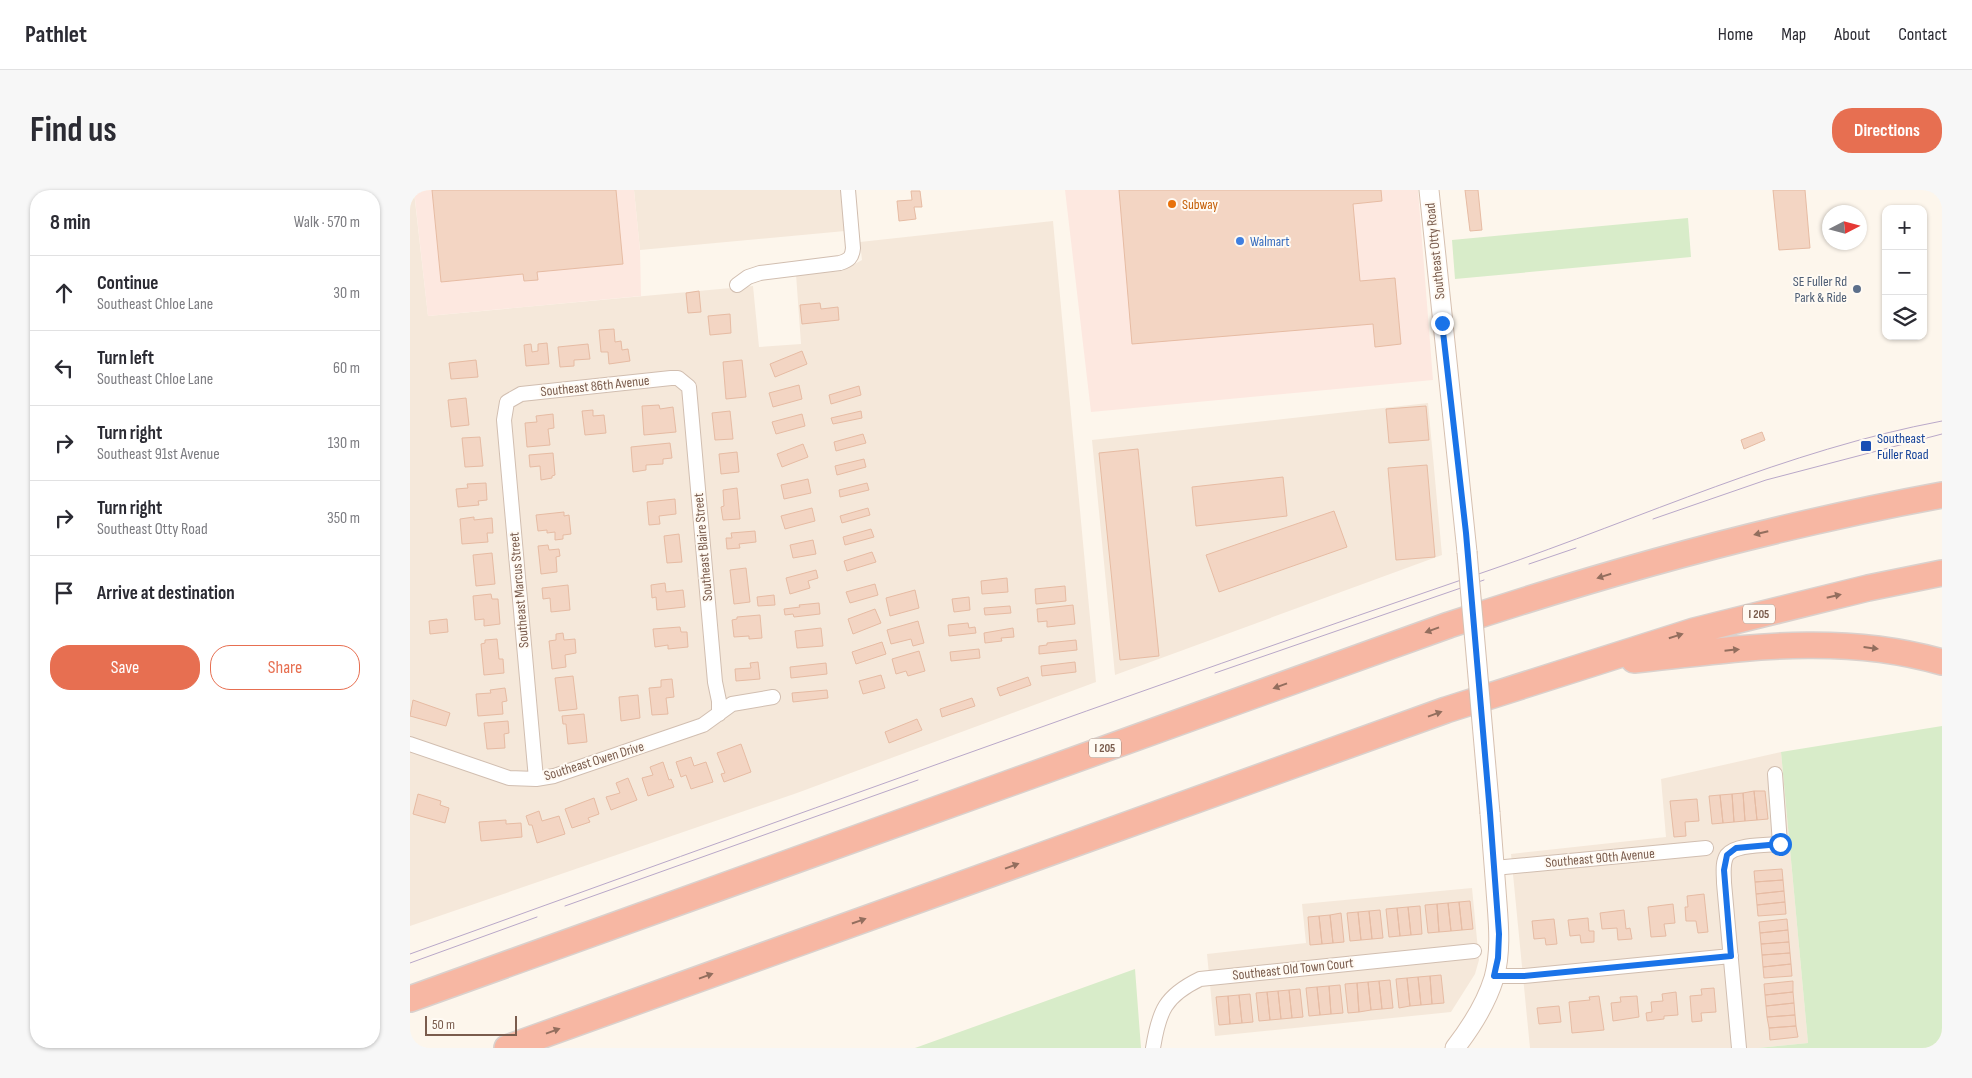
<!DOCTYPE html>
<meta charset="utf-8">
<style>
:root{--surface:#fff;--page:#f7f7f7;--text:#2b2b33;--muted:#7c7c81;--line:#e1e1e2;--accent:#e76f51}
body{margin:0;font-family:"Sofia Sans Condensed",sans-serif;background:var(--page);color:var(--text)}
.controls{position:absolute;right:15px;top:15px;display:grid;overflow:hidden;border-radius:10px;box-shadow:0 1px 4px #0004}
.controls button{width:45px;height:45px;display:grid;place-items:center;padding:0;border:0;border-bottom:1px solid var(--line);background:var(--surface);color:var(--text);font:25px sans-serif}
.compass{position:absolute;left:1412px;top:15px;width:45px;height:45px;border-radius:50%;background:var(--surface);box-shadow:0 1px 4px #0004;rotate:84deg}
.scale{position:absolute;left:15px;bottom:12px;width:92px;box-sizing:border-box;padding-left:5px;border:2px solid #7a5c4d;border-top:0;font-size:14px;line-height:18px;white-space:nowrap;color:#7a5c4d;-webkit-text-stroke:4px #fffaf3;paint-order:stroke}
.stop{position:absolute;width:15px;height:15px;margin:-11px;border:4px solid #1a73e8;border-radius:50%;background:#fff}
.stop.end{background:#1a73e8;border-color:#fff;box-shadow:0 1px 5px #0008}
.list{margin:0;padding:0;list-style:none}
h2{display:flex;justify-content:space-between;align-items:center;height:65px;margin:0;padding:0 20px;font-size:21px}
h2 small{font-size:16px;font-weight:400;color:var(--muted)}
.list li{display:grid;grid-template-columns:32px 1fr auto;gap:15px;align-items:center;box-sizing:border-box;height:75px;padding:0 20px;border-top:1px solid var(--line)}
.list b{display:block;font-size:19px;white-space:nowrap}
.list p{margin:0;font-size:16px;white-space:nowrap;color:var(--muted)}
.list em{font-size:16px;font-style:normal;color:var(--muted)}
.actions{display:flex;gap:10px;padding:15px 20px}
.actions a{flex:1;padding:11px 0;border:1px solid var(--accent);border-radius:20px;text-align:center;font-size:18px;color:var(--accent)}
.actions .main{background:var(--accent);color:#fff}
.icon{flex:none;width:28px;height:28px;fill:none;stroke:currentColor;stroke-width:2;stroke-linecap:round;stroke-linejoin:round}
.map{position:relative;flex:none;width:1532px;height:858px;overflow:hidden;border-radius:20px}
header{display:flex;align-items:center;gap:30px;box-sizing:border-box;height:70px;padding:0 25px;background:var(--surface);border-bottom:1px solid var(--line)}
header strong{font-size:24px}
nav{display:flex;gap:28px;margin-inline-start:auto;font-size:18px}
.intro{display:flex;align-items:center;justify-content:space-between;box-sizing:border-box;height:120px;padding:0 30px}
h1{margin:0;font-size:35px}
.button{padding:12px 22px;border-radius:20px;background:var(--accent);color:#fff;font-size:18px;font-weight:700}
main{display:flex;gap:30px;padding:0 30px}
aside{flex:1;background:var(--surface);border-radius:20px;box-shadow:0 1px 4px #0004}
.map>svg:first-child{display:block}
.residential{fill:#f5e8da}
.commercial{fill:#fde8e0}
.green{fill:#d8ecc9}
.building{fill:#f3d5c3;stroke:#e6bba3}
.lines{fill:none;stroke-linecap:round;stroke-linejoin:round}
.street-casing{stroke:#d1beb0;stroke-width:16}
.secondary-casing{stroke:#d6c0b0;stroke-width:21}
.highway-casing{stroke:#dad1cd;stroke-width:28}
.street{stroke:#fff;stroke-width:14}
.secondary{stroke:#fff;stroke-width:19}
.highway{stroke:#f7b7a3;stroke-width:25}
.tram{stroke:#b9a8c9;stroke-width:1}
.secondary-bridge-casing{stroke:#d6c0b0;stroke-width:21;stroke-linecap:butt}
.secondary-bridge{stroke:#fff;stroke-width:19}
.oneway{fill:#936e5e}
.route{stroke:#1a73e8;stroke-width:6}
.food-dot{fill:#e8710a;stroke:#fffaf3;stroke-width:2}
.shop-dot{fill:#3f7fe0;stroke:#fffaf3;stroke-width:2}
.service-dot{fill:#5c6f8a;stroke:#fffaf3;stroke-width:2}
.transit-dot{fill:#1a4fb4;stroke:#fffaf3;stroke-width:2}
.labels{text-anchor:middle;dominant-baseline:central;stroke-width:4;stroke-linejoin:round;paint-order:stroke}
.shield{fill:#fffaf3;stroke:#a28b7f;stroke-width:1}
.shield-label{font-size:12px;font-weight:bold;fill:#7a5c4d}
.food-label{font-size:14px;fill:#c56008;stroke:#fffaf3;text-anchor:start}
.shop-label{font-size:14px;fill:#366cbe;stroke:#fffaf3;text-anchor:start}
.street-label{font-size:14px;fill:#7a5c4d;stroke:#fffaf3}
.service-label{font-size:14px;fill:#4e5e75;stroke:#fffaf3;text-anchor:end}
.transit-label{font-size:14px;fill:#164399;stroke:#fffaf3;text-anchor:start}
</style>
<header>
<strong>Pathlet</strong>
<nav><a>Home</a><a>Map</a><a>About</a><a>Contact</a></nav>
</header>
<div class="intro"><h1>Find us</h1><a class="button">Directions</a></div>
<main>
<aside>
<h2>8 min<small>Walk · 570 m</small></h2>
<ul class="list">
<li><svg class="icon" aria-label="ahead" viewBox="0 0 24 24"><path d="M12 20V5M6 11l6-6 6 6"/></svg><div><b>Continue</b><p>Southeast Chloe Lane</p></div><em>30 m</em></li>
<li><svg class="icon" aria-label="left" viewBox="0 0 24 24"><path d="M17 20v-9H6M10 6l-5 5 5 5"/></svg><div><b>Turn left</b><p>Southeast Chloe Lane</p></div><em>60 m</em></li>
<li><svg class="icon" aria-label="right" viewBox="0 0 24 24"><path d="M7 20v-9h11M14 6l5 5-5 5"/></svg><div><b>Turn right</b><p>Southeast 91st Avenue</p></div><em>130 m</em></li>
<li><svg class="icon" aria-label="right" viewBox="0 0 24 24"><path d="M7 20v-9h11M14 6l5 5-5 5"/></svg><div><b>Turn right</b><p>Southeast Otty Road</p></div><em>350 m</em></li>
<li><svg class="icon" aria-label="arrive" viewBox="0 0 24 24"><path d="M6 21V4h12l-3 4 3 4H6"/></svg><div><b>Arrive at destination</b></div></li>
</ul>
<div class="actions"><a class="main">Save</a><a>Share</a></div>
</aside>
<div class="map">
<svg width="1532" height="858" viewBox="0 0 1532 858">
<rect width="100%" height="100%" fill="#fdf6ec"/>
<!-- residential -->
<path class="residential" d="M224,0H431L435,41L230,60Z
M0,2H4L18,126L343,96L349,157L391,154L386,84L432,81L452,70L450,52L643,31L686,492L387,603L0,736Z
M1018,213L1032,365L705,485L682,250Z
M1371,562L1398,853L1348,858H1120L1101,664L1256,647L1251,589Z
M1062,698L1069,770L1065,784L1041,822L805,846L797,764L896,753L892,714Z"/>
<!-- commercial -->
<path class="commercial" d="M4,0H224L230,60L231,106L18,126Z
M655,0H1008L1023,190L681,222Z"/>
<!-- green -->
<path class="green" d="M1278,28L1281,67L1045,89L1042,50Z
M1532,536V858H1348L1398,853L1371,562Z
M725,779L731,858H505Z"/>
<!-- building -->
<path class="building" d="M22,0H206L213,74L127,82L128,90L114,91L113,84L31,92Z
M709,0H971L972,11L943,14L950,91L985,88L991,154L965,157L963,134L722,154Z
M1055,0H1068L1072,40L1060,41Z
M1363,0H1395L1400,58L1369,60Z
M501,1H510L512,17H504L506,29L489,31L487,11L502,10Z
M289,101L291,122L278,123L276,103Z
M410,113L411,119L428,117L429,130L392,134L390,115Z
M320,124L321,143L300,145L298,126Z
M204,139L205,152L211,151L212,160L218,159L220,171L199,174L198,162H191L189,140Z
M137,153L139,174L116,176L114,155L121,154L122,162L128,161V154Z
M178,154L180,169L164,170V176L150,177L148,157Z
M392,161L397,174L365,187L360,174Z
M66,170L68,187L41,189L39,173Z
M332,170L336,207L316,209L313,172Z
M389,195L392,209L363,217L359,203Z
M449,196L451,205L421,214L419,205Z
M56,208L59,235L41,237L38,210Z
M249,215L250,219L263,217L266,242L234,245L232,216Z
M1016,216L1019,250L979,253L976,219Z
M183,220V226L194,225L196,243L175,245L172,221Z
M320,221L323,249L305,250L302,223Z
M451,221L452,228L423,234L421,228Z
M143,224L144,238L138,239L140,255L117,257L115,233L127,232L126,226Z
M392,224L395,236L366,244L362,232Z
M1352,242L1355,250L1334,259L1331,250Z
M453,244L456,253L426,261L424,252Z
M70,247L73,276L55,277L52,248Z
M260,253L262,268L253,269V274L236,275V280L223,282L221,257Z
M393,254L398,267L372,277L367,264Z
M728,259L749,466L710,470L689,263Z
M327,262L329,282L311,284L309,264Z
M143,263L145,285L142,286V288L131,290L130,276L120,277L119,265Z
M454,269L456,277L427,285L425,276Z
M1017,275L1025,367L986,370L978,278Z
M873,287L877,326L786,336L782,297Z
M398,289L401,303L374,309L371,295Z
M76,293L77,310L68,311L69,315L48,317L46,299L58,298L57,294Z
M457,293L459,300L430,307L429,300Z
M327,298L330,329L313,330L311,317L314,316L313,300Z
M265,309L266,324L249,326L250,334L239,335L237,312Z
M402,318L405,331L375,339L371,326Z
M458,318L460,325L432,333L430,326Z
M924,321L937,357L809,402L796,365Z
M154,322V326L159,325L161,344L153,345V349L145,350V342L137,343V340L128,341L126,325Z
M64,327V330L82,328L83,343H77L78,352L52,354L50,329Z
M461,339L464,347L435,355L433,347Z
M345,341L346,352L329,354L330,358L317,359L316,348H322L321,343Z
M269,344L272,372L257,373L254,346Z
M403,350L406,364L383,368L380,355Z
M138,355L139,360L149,359L150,366L146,367L147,382L131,384L128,356Z
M462,362L466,372L437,381L434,371Z
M82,363L85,394L66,396L63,365Z
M336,378L340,412L324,414L320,380Z
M406,380L408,388L398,391L400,398L380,404L376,388Z
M597,388L598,402L572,404L571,391Z
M255,393L256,402L273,400L275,417L247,420L246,407L242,408L241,395Z
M465,394L468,405L440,413L436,402Z
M158,395L160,420L141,422L140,408L133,409L132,398Z
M655,396L656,411L626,414L625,399Z
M505,400L509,418L480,426L476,408Z
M81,404L82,409H88L90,434L74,436V429L65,430L63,406Z
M364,405L365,415L348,416L347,407Z
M559,407L560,420L544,422L542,409Z
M409,413L410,424L384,427L383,424L375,425L374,419L390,417L389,415Z
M663,415L665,434L637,437V431L628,432L627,419Z
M600,416L601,423L575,425L574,418Z
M465,419L471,433L443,444L438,429Z
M350,425L352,448L339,449V446L324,447L322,430L327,429V427Z
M37,429L38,442L20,444L19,431Z
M508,431L514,453L503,456L501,449L481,454L477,440Z
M558,433L559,438L565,437L566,443L539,446L538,435Z
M270,437L271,442H277L278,457L258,459V455L245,457L243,439Z
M411,438L413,456L387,458L385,441Z
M603,438L604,447L591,448L592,451L575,453L574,443Z
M153,443L154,450L165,449L166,463L155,465L156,477L142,479L139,451L146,450V444Z
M87,449L89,469H93L94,483L74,485L71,454L75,453V450Z
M666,450L667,460L629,464V456L637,455V453Z
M472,452L476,464L446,474L442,462Z
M569,459L570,468L541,471L540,462Z
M509,461L515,481L498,486L496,481L486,484L482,469Z
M348,472L350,489L326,491L325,479L341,478L340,473Z
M665,472L666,482L632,486L631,476Z
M416,473L417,484L381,488L380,477Z
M471,485L475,498L453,504L449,491Z
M163,486L167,519L149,521L145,488Z
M618,487L621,495L590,506L587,498Z
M262,489L264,507L256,508L258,524L242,525L239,498L251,497V490Z
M95,498L97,511L92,512L93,524L68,526L66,504L81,503L80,500Z
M417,500L418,508L383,512L382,503Z
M228,505L230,528L211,531L209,507Z
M562,508L565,516L532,527L530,519Z
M3,510L40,523L36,536L0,526Z
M174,524L177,552L158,554L156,534H153L152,526Z
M507,529L512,540L479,553L475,542Z
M98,531L99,543L94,544L95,558L77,559L74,533Z
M331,554L341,582L314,592L311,584L315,583L307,563Z
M281,567L284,576L296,572L303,592L281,599L276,585L271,587L266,572Z
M253,572L259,590L261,589L264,597L238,606L232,588L243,585L240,577Z
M218,588L227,610L201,620L196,607L210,603L206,593Z
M1344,601H1355L1358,629L1347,630Z
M1344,601L1347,630L1335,631L1333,603Z
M1333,603L1335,631L1324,632L1322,604Z
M8,604L31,611L30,615L39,618L35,633L3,624Z
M1322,604L1324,632L1313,633L1310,605Z
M1310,605L1313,633L1302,634L1299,606Z
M184,608L189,624L178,628L180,632L162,638L155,619Z
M1287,609L1289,631L1275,632L1276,646L1264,647L1260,611Z
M129,621L132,631L149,626L155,644L127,653L122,635H119L116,626Z
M96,630V634L111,633L112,647L71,651L69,632Z
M1372,679L1373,690L1345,692L1344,681Z
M1373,690L1374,701L1346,704L1345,692Z
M1374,701L1375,712L1347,715L1346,704Z
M1294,704L1298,742L1288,743L1286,731H1276L1275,717H1278L1277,706Z
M1060,711L1063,739L1052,740L1049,712Z
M1049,712L1052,740L1041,741L1038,713Z
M1375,712L1376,724L1348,726L1347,715Z
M1038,713L1041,741L1029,742L1027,714Z
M1027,714L1029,742L1018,743L1015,715Z
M1263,714L1265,733L1254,734L1256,746L1241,747L1238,717Z
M1010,716L1012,744L1001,745L998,717Z
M998,717L1001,745L990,746L987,718Z
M987,718L990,746L979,747L976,719Z
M970,720L973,748L962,749L959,721Z
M1214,720L1216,739L1220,738L1222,749L1208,750L1207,738L1192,739L1190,723Z
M959,721L962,749L951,750L948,722Z
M948,722L951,750L940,751L937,723Z
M931,723L934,752L923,753L920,725Z
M920,725L923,753L912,754L909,726Z
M909,726L912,754L900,755L898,727Z
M1178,728L1179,741H1184V752L1171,753L1170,745L1160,746L1158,730Z
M1144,729L1147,754L1136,755L1135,748L1124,749L1122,731Z
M1377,729L1378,740L1350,743L1349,732Z
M1378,740L1379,752L1351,754L1350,743Z
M1379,752L1380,763L1352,765L1351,754Z
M1380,763L1381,774L1353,777L1352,765Z
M1381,774L1382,786L1354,788L1353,777Z
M1031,785L1034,813L1022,814L1020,786Z
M1020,786L1022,814L1011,815L1008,787Z
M1008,787L1011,815L1000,816L997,788Z
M997,788L1000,816L989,818L986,789Z
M980,790L983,818L972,819L969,791Z
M969,791L972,819L961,820L958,792Z
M1383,791V802L1355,805L1354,794Z
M958,792L961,820L949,822L947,793Z
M947,793L949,822L938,823L935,794Z
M930,795L933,823L921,824L919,796Z
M919,796L921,824L910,825L907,797Z
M907,797L910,825L899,826L896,798Z
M1304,798L1306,822L1291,823L1292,831L1282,832L1280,806L1292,805L1291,799Z
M890,799L893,827L882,828L879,800Z
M879,800L882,828L871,829L868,801Z
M868,801L871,829L860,830L857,802Z
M857,802L860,830L849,831L846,803Z
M1266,802L1268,825L1254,826V829L1237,831L1236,823L1242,822L1241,812L1253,811L1252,804Z
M1383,802L1384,813L1356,816L1355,805Z
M840,804L843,832L832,833L829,805Z
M829,805L832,833L820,834L818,806Z
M818,806L820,834L809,835L806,807Z
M1189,806L1194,840L1162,843L1159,812L1180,810L1179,807Z
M1227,806L1229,827L1203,831L1201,813L1211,812L1210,807Z
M1384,813L1385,825L1357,827L1356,816Z
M1149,816L1151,832L1129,834L1127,818Z
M1385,825L1386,836L1359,838L1357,827Z
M1386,836L1388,847L1360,850L1359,838Z"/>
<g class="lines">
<defs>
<path id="street" d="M327,95L338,87L350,83L430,73C439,70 442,68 443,58L438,0
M0,554L99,588L126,589L144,586L293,535L322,514L363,507
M126,589L94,230L97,212L111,204L261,188H268L279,197L305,492L309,511V524
M1084,678L1296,658
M1084,786H1114L1321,766
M743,858C749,821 755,806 790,789L1064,761
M1329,858L1314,693C1314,684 1312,673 1317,665C1325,654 1357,655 1370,654L1365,584"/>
<path id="secondary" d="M1019,0L1057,362
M1045,858C1062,836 1076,814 1084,788C1092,759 1088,729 1086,700C1084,674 1082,648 1080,623"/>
<path id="highway" d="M1224,470C1329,459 1428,442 1532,472
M0,809L1039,435C1201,381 1364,336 1532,305
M97,858L1036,520L1284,441L1458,398L1532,383"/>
</defs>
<!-- street casing -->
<use href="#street" class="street-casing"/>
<!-- secondary casing -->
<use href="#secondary" class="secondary-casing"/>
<!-- highway casing -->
<use href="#highway" class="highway-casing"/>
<!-- street -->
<use href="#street" class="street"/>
<!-- secondary -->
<use href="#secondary" class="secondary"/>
<!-- highway -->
<use href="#highway" class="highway"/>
<!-- tram -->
<path class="tram" d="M1243,329L1356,290L1532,244
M1119,374L1166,358
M805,483L1074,390
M155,716L508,590
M0,764C361,634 721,503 1083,379C1232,328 1377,260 1532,231
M0,773L127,727"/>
<defs>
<path id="secondary-bridge" d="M1057,362L1080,623"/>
</defs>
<!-- secondary-bridge casing -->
<use href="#secondary-bridge" class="secondary-bridge-casing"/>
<!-- secondary-bridge -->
<use href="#secondary-bridge" class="secondary-bridge"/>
</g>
<!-- one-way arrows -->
<defs><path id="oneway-solid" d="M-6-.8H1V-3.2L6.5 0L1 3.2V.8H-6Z" transform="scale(1.25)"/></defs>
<g class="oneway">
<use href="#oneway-solid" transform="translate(1351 343) rotate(166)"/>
<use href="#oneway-solid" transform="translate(1194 386) rotate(163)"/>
<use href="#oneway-solid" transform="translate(1424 406) rotate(-13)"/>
<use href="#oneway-solid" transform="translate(1022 440) rotate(160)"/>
<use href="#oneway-solid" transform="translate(1266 446) rotate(-17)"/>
<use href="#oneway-solid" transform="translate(1461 458) rotate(7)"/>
<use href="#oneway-solid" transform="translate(1322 460) rotate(-6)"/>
<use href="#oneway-solid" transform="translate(870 496) rotate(160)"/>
<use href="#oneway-solid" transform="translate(1025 524) rotate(-20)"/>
<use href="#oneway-solid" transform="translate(602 676) rotate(-20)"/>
<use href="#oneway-solid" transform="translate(449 731) rotate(-19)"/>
<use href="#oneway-solid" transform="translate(296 786) rotate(-20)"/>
<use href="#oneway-solid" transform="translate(143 841) rotate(-20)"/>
</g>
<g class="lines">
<!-- route -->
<path class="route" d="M1032,133L1056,343L1080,623L1089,744L1088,768L1084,786H1114L1321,766L1314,680L1317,665L1326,658L1370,654"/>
</g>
<!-- markers -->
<circle class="food-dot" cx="762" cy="14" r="5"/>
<circle class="shop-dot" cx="830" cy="51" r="5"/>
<circle class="service-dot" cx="1447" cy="99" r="5"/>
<rect class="transit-dot" x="1450" y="250" width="12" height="12" rx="2.5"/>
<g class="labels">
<!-- shield labels -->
<g class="shield">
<rect x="1333" y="414.5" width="32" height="19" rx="4"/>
<rect x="679" y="548.5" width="32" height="19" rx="4"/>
</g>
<g class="shield-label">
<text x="1349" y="424">I 205</text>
<text x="695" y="558">I 205</text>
</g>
<!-- food labels -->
<g class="food-label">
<text x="772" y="14">Subway</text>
</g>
<!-- shop labels -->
<g class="shop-label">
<text x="840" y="51">Walmart</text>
</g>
<!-- street labels -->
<g class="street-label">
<text transform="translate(1025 61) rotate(-96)">Southeast Otty Road</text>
<text transform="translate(185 196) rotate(-6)">Southeast 86th Avenue</text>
<text transform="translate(293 357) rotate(-95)">Southeast Blaire Street</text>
<text transform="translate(109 400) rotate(-95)">Southeast Marcus Street</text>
<text transform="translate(184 571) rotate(-17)">Southeast Owen Drive</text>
<text transform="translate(1190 668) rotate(-5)">Southeast 90th Avenue</text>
<text transform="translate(883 779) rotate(-6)">Southeast Old Town Court</text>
</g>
<!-- service labels -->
<g class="service-label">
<text x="1437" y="91">SE Fuller Rd<tspan x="1437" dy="16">Park &amp; Ride</tspan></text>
</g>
<!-- transit labels -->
<g class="transit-label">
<text x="1467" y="248">Southeast<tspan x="1467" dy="16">Fuller Road</tspan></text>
</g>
</g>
</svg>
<div class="controls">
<button>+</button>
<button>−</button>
<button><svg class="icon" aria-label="layers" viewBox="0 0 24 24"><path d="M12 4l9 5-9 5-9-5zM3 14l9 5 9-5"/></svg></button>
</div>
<svg class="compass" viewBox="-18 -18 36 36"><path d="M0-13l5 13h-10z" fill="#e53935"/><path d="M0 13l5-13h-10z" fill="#7c7c81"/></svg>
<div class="scale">50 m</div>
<div class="stop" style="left:1370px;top:654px"></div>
<div class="stop end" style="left:1032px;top:133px"></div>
</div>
</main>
